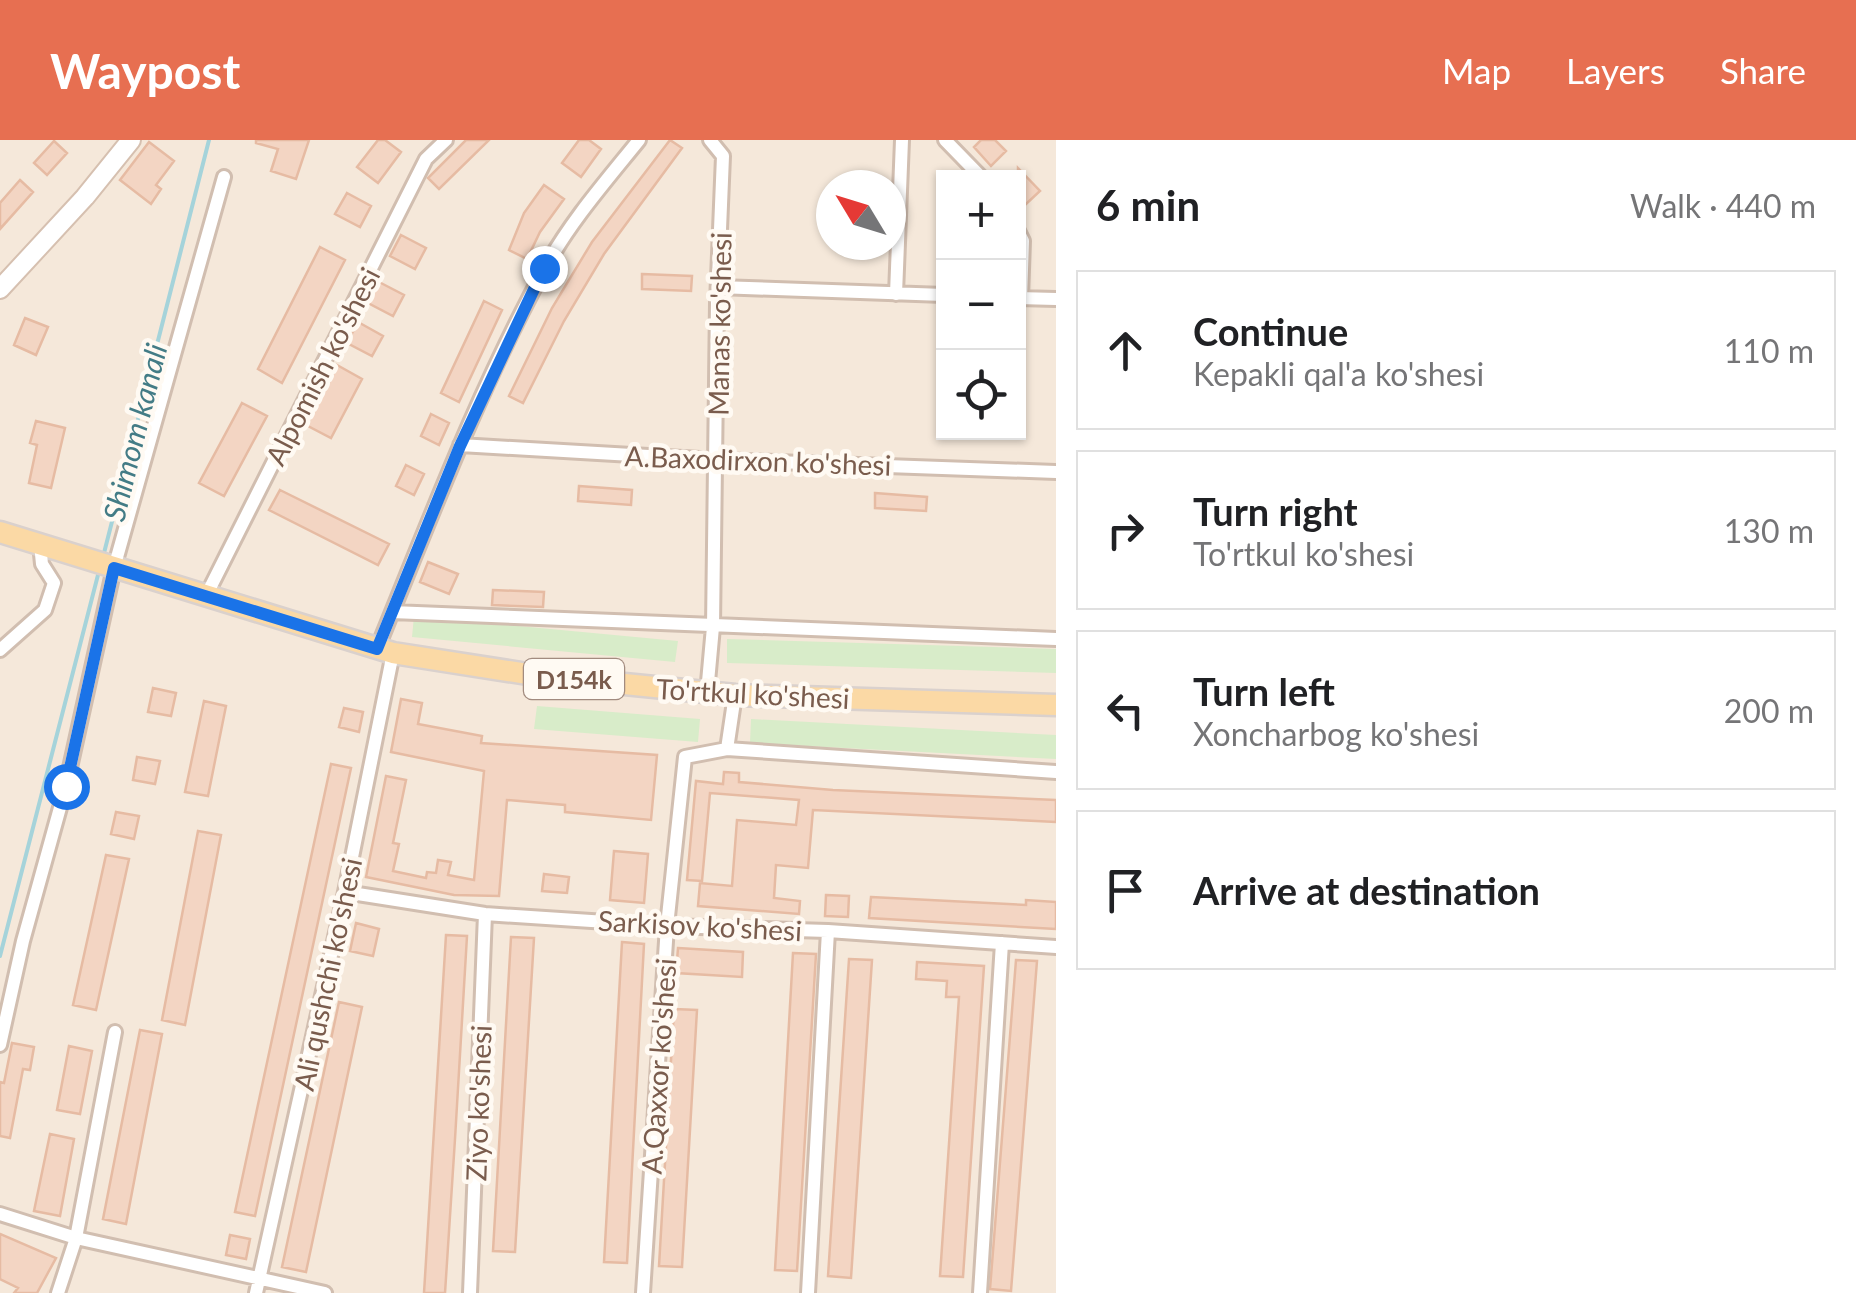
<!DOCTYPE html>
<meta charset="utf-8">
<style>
:root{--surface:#fff;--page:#f2f2f2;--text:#202124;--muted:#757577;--line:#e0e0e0;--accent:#e76f51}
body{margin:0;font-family:Lato,sans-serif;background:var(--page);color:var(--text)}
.controls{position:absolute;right:30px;top:30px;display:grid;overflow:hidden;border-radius:0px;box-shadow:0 2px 8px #0004}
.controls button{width:90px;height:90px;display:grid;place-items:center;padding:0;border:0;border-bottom:2px solid var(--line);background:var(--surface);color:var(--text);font:50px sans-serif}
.compass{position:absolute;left:816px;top:30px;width:90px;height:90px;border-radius:50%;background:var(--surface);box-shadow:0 2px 8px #0004;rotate:308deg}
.stop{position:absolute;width:30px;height:30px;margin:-22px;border:8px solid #1a73e8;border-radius:50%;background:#fff}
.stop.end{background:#1a73e8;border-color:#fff;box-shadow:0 2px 10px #0008}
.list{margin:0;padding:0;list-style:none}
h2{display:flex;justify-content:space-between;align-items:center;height:130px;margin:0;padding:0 40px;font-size:42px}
h2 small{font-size:32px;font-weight:400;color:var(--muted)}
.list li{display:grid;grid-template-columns:65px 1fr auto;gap:30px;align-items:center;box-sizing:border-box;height:160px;margin:0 20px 20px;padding:0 20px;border:2px solid var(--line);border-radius:0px}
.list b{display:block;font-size:38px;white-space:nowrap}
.list p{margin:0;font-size:32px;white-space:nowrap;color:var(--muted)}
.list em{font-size:32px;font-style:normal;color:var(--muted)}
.icon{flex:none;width:55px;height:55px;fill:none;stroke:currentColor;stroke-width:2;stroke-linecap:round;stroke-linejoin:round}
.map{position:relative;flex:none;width:1056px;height:1153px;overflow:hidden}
header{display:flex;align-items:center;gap:60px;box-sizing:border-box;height:140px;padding:0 50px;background:var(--accent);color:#fff}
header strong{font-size:48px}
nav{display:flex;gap:55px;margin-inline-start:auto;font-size:35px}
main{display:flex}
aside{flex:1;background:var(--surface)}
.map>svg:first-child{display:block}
.residential{fill:#f5e8da;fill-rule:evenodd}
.green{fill:#d8ecc9}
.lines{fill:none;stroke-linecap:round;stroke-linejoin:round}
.stream{stroke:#a5d3da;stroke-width:4}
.building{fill:#f3d5c3;stroke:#e6bba3;stroke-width:2.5}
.minor-casing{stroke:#d1beb0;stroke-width:18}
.secondary-casing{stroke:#d6c0b0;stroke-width:22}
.primary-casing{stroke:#dad1cd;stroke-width:25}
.minor{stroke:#fff;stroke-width:12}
.secondary{stroke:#fff;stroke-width:18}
.primary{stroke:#fbd9a5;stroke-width:20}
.route{stroke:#1a73e8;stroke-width:12}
.labels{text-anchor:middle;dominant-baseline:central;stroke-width:9;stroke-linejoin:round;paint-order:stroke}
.shield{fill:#fffaf3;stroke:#a28b7f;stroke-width:2.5}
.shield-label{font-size:25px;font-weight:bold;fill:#7a5c4d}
.street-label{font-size:28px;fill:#7a5c4d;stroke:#fffaf3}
.water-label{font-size:30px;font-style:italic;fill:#437c86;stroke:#fffaf3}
</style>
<header>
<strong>Waypost</strong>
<nav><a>Map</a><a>Layers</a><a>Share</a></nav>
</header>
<main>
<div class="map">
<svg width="1056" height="1153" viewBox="0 0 1056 1153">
<rect width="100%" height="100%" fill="#fdf6ec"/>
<!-- residential -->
<path class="residential" d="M0,0H1056V1153H0ZM944,38H1018V292H944ZM831,45H891V105H831Z"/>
<!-- green -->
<path class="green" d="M414,476L678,501L675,522L412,497Z
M727,499L1056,509V533L727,523Z
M537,566L700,579L698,602L534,589Z
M751,579L1056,595V619L750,603Z"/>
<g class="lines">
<!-- stream -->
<path class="stream" d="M103,417L209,0
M0,816L99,431"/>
</g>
<!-- building -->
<path class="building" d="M256,0H309L296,39L271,31L278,9L256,3Z
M378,0H385L401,12L378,43L357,27Z
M466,0H489L439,49L428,38Z
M579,0H589L601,9L581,37L562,23Z
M670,0L682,8L604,114L564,181L523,263L509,256L552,168L592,102Z
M981,0H995L1006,11L991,26L974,7Z
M54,1L67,13L47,35L34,23Z
M149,2L174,21L156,45L161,49L151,64L120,40Z
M1018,28L1040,51L1025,65L1018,58Z
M20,40L33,52L0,89V63Z
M544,45L564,59L540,92L527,119L509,110L524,73Z
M347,53L371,66L360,87L335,74Z
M401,95L426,108L415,129L390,116Z
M320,107L345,120L282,243L258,229Z
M642,134L692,136L691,151L642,149Z
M379,142L404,155L393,176L368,163Z
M484,161L502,170L459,262L441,253Z
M25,178L48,187L36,215L14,205Z
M358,182L383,196L372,216L347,203Z
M337,225L362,239L331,298L306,285Z
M242,263L267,276L224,356L199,343Z
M431,274L449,283L439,305L421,296Z
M36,281L65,288L51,348L29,343L37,305L30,303Z
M406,325L424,334L414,355L396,346Z
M579,346L632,350L631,365L578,361Z
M280,350L389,404L378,425L269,370Z
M875,353L927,357L926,371L875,368Z
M428,422L458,434L449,454L420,442Z
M493,450L544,452L543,467L492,465Z
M153,548L176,553L171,576L148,572Z
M401,559L422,563L418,584L482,596L481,603L657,615L651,680L565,672V665L507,660L499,756L454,755L366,737L386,636L406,640L393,703L399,704L393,731L426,738L427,732L436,733L438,720L451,722L448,735L474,740L484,631L391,612Z
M204,561L226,566L208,656L185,652Z
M344,568L363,572L359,592L339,587Z
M137,617L160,621L155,644L133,640Z
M331,624L351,628L255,1076L235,1072Z
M724,632L739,633V642L833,650L1056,660V682L813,670L808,728L776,725L774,758L800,761L799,774L698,766L700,743L732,746L737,680L796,685L799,660L710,653L702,741L687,740L696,641L723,644Z
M116,672L139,676L134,699L111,694Z
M198,691L221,695L185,885L162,880Z
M614,711L648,714L644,763L610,760Z
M106,715L129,719L96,870L73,865Z
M544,734L569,737L567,753L542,751Z
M826,755L849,756L848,777L825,776Z
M871,757L1026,765V760L1056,762V789L869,778Z
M356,783L379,789L373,816L350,811Z
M446,795L467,796L455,999L445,1153H424Z
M511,797L534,798L515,1112L493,1111Z
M622,802L644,804L627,1123L604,1122Z
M678,808L743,812L742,837L676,833Z
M793,813L816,814L797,1131L775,1130Z
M849,819L872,820L851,1138L828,1136Z
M1016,820L1037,821L1011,1151L990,1149Z
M917,822L984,826L963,1137L940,1136L959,857H946L947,841L916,839Z
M339,862L362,867L306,1132L282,1127Z
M674,869L697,870L682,1127L659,1126Z
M140,890L162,894L126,1084L103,1079Z
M12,903L34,907L30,930L23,929L10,998L0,996V942L4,943Z
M69,906L92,911L80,974L57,970Z
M50,994L74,999L60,1076L34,1071Z
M0,1094L56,1118L37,1153H14L18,1148L0,1139Z
M230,1095L250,1099L246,1119L226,1115Z"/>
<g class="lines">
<defs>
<path id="minor" d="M945,0L982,38
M1018,91L1023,101L1021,158
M718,147L944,155
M896,154L902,0
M1018,158L1056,159
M460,305L717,320L1056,332
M205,458L426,19L446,0
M392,472L1056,499
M377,509C429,382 478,251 544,130C569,83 606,41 639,0
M0,510L45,470L54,443L42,424L40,404
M707,553L713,487L717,163L723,16L710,0
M727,609L1056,632
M345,752L485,774L667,786L828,791L1056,807
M0,905L23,801L66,646L114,428L224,37
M0,1074L76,1098L325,1153
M58,1153L76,1098L115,892
M256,1153L345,752L393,513
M470,1153L485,774
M643,1153L667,786L685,617L727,609L735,555
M808,1153L828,791
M980,1153L1002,803"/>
<path id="secondary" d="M0,149L85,57L131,0"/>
<path id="primary" d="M0,392L393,513L534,535L735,555L1056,565"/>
</defs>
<!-- minor casing -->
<use href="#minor" class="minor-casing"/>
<!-- secondary casing -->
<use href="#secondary" class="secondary-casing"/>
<!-- primary casing -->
<use href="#primary" class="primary-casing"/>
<!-- minor -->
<use href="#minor" class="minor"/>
<!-- secondary -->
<use href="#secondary" class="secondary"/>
<!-- primary -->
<use href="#primary" class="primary"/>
</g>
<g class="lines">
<!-- route -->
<path class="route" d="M66,646L114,428L377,509L460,306L544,128"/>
</g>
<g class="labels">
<!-- shield labels -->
<rect class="shield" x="524" y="519" width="100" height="40" rx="8"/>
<g class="shield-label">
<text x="574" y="539">D154k</text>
</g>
<!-- street labels -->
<g class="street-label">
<text transform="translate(719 184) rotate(-89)">Manas ko'shesi</text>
<text transform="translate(322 226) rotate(-63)">Alpomish ko'shesi</text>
<text transform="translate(758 320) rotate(2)">A.Baxodirxon ko'shesi</text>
<text transform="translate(753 553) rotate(3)">To'rtkul ko'shesi</text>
<text transform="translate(700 785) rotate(3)">Sarkisov ko'shesi</text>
<text transform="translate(327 834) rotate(-78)">Ali qushchi ko'shesi</text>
<text transform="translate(658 926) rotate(-86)">A.Qaxxor ko'shesi</text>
<text transform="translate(478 963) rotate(-88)">Ziyo ko'shesi</text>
</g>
<!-- water labels -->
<g class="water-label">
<text transform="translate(134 292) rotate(-76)">Shimom kanali</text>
</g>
</g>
</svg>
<div class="controls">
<button>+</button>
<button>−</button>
<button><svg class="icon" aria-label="locate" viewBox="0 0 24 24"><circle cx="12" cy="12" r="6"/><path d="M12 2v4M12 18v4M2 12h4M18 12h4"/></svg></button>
</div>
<svg class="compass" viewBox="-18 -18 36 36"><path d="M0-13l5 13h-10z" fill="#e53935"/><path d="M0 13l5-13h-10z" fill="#757577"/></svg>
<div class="stop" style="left:66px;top:646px"></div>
<div class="stop end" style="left:544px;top:128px"></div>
</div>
<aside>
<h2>6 min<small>Walk · 440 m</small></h2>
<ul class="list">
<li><svg class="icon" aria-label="ahead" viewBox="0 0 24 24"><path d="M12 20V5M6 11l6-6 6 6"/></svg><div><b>Continue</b><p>Kepakli qal'a ko'shesi</p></div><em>110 m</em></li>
<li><svg class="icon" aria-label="right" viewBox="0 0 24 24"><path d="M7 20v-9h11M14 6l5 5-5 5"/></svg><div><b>Turn right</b><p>To'rtkul ko'shesi</p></div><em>130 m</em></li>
<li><svg class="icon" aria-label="left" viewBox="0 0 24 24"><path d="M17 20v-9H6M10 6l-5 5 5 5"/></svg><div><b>Turn left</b><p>Xoncharbog ko'shesi</p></div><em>200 m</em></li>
<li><svg class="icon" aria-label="arrive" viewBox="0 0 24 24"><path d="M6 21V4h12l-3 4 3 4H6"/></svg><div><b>Arrive at destination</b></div></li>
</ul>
</aside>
</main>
